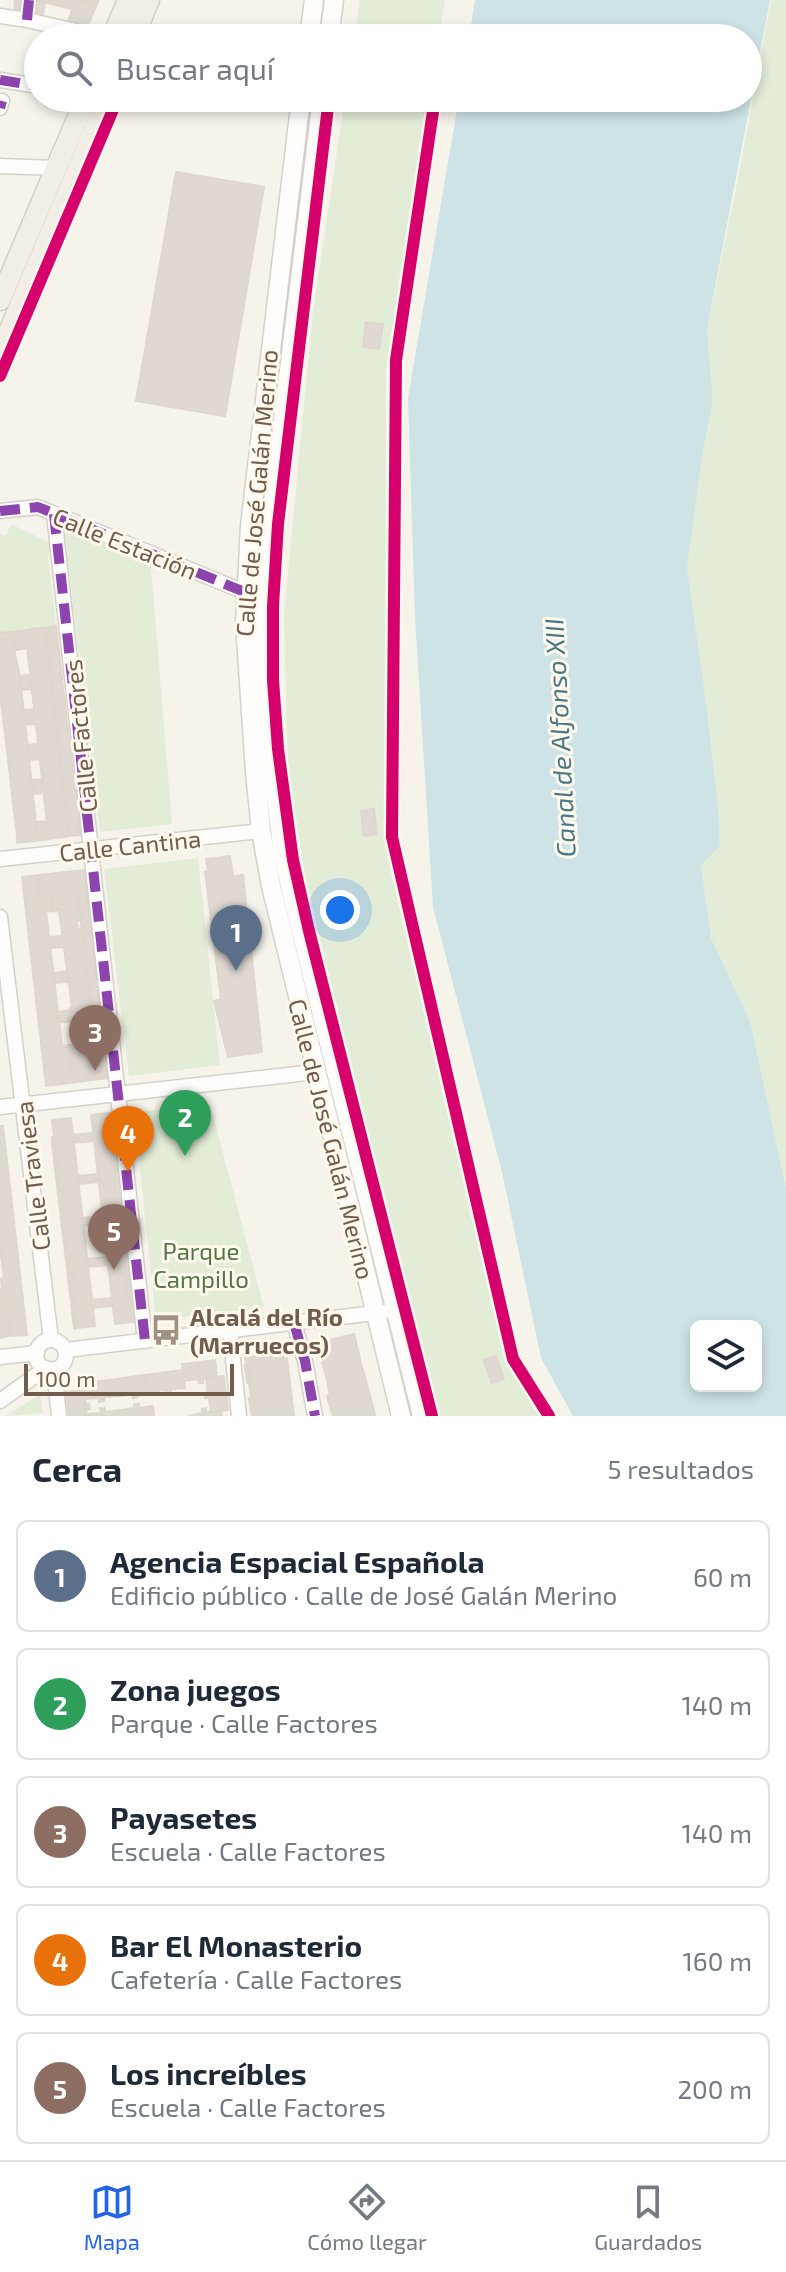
<!DOCTYPE html>
<html lang="es">
<meta charset="utf-8">
<style>
:root{--surface:#fff;--page:#f2f2f3;--text:#1f2937;--muted:#747a83;--line:#e0e1e3;--accent:#2563eb}
body{margin:0;font-family:"Exo 2",sans-serif;background:var(--page);color:var(--text)}
.controls{position:absolute;right:24px;bottom:24px;display:grid;overflow:hidden;border-radius:12px;box-shadow:0 4px 12px #0003}
.controls button{width:72px;height:72px;display:grid;place-items:center;padding:0;border:0;border-bottom:2px solid var(--line);background:var(--surface);color:var(--text);font:40px sans-serif}
.scale{position:absolute;left:24px;bottom:20px;width:210px;box-sizing:border-box;padding-left:8px;border:4px solid #725c4d;border-top:0;font-size:22px;line-height:28px;white-space:nowrap;color:#725c4d;-webkit-text-stroke:6px #fef8ed;paint-order:stroke}
.you{position:absolute;left:340px;top:910px;width:28px;height:28px;margin:-20px;border:6px solid #fff;border-radius:50%;background:#1a73e8;box-shadow:0 0 0 12px #1a73e833}
.badge{display:grid;place-items:center;width:52px;height:52px;border-radius:50%;background:var(--accent);color:#fff;font-size:26px;font-weight:700}
.pin{position:absolute;translate:-50% -66px;filter:drop-shadow(0 2px 4px #0008)}
.pin::after{content:'';position:absolute;top:42px;width:28px;height:24px;background:inherit;clip-path:polygon(0 0,100% 0,50% 100%)}
.list{margin:0;padding:0;list-style:none}
h2{display:flex;justify-content:space-between;align-items:center;height:104px;margin:0;padding:0 32px;font-size:34px}
h2 small{font-size:26px;font-weight:400;color:var(--muted)}
.list li{display:grid;grid-template-columns:52px 1fr auto;gap:24px;align-items:center;box-sizing:border-box;height:112px;margin:0 16px 16px;padding:0 16px;border:2px solid var(--line);border-radius:12px}
.list b{display:block;font-size:30px;white-space:nowrap}
.list p{margin:0;font-size:26px;white-space:nowrap;color:var(--muted)}
.list em{font-size:26px;font-style:normal;color:var(--muted)}
.icon{flex:none;width:44px;height:44px;fill:none;stroke:currentColor;stroke-width:2;stroke-linecap:round;stroke-linejoin:round}
.map{position:relative;flex:none;width:786px;height:1416px;overflow:hidden}
.search{position:absolute;background:var(--surface);box-shadow:0 4px 12px #0003;left:24px;right:24px;top:24px;height:88px;display:flex;align-items:center;gap:20px;box-sizing:border-box;padding:0 28px;border-radius:44px;color:var(--muted);font-size:30px}
.sheet{height:744px;background:var(--surface)}
nav{display:flex;justify-content:space-around;align-items:center;box-sizing:border-box;height:112px;border-top:2px solid var(--line);background:var(--surface);font-size:22px;color:var(--muted)}
nav a{display:grid;justify-items:center;gap:4px}
nav .on{color:var(--accent)}
.map>svg:first-child{display:block}
.green{fill:#e2ecd7}
.water{fill:#cee3e5;fill-rule:evenodd}
.building{fill:#dfd9d1;stroke:#dfd6ce;stroke-width:2}
.lines{fill:none;stroke-linecap:round;stroke-linejoin:round}
.street-casing{stroke:#d5d0ca;stroke-width:17}
.secondary-casing{stroke:#d6d0c9;stroke-width:21}
.primary-casing{stroke:#d5cec7;stroke-width:23}
.street{stroke:#fefdfc;stroke-width:14}
.secondary{stroke:#fefdfc;stroke-width:18}
.primary{stroke:#f2eee6;stroke-width:20}
.quiet{stroke:#8e44ad;stroke-width:10;stroke-dasharray:20 10;stroke-linecap:butt}
.cycleway-casing{stroke:#fef8ed;stroke-width:17}
.cycleway{stroke:#d6006c;stroke-width:12}
.labels{text-anchor:middle;dominant-baseline:central;stroke-width:6;stroke-linejoin:round;paint-order:stroke}
.street-label{font-size:24px;fill:#725c4d;stroke:#fef8ed}
.park-label{font-size:24px;fill:#537846;stroke:#fef8ed}
.poi-label{font-size:24px;font-weight:bold;fill:#725c4d;stroke:#fef8ed;text-anchor:start}
.water-label{font-size:26px;font-style:italic;fill:#497884;stroke:#fef8ed}
</style>
<div class="map">
<svg width="786" height="1416" viewBox="0 0 786 1416">
<rect width="100%" height="100%" fill="#f6f3eb"/>
<!-- green -->
<path class="green" d="M360,0H445L439,38H354Z
M771,0H786V1188L750,1021L711,938L701,865L720,845L718,806L704,686L687,568L702,457L713,401L707,329L738,179Z
M345,98H429L386,370L385,846L503,1351L539,1416H438L310,904L288,774L284,615L313,311Z
M63,519L150,556L172,824L100,832Z
M11,524L52,544L48,556L56,626L0,633V534L6,536Z
M198,858L220,1065L129,1076L104,869Z
M210,1104L264,1308L156,1320L134,1112Z
M40,1394L43,1413L6,1416Z"/>
<!-- water -->
<path class="water" d="M475,0H770L707,329L713,401L702,457L687,568L704,686L718,806L720,846L701,865L711,938L750,1021L786,1188V1416H573L541,1358L502,1172L433,907L415,618L408,398L459,98H748V38H469ZM696,1326H756V1386H696Z"/>
<!-- building -->
<path class="building" d="M15,0H24V11H14Z
M33,0H57L56,5Z
M57,0H78L96,6L87,28L68,23L72,9L56,5Z
M78,0H99L96,6Z
M32,1L45,3L42,18L31,16Z
M176,172L264,187L225,416L136,401Z
M366,322L383,324L379,349L363,347Z
M56,626L80,835L69,836L45,628Z
M39,628H45L69,836L63,837L62,830L48,831L26,638L39,635Z
M39,628V635L20,638L19,631Z
M19,631L20,638L0,640V633Z
M26,637L27,648L16,650L15,638Z
M15,638L14,650L20,676L37,832L17,836L0,692V640Z
M29,675L31,689L21,690L20,676Z
M33,709L35,724L25,725L24,710Z
M37,744L39,759L30,760L28,745Z
M42,779L43,793L34,794L32,780Z
M374,809L377,834L364,836L361,811Z
M47,821L48,832L37,833L36,822Z
M62,830L63,837L43,840V832Z
M43,832V840L17,843V836Z
M230,856L233,876L243,875L262,1052L228,1057L214,1001L221,999L205,872L208,871L206,859Z
M84,870L108,1078L63,1084L57,1061L70,1060L71,1069L94,1066L97,1061L77,889L73,885L50,887L51,896L39,898L37,882H39V875Z
M39,875V882H37L39,898L40,897L42,912L46,911L62,1046L58,1047L59,1061H57L63,1084L46,1086L22,877Z
M73,885L77,889L81,919L77,920L78,930H82L84,946H80L82,968L86,967L88,983H84L86,1005L90,1004L92,1019L88,1020L89,1031L93,1030L97,1061L94,1066L71,1069L69,1045H75L72,1007L59,910L53,911L50,887Z
M52,896L53,911L42,912L40,897Z
M62,933L64,947L49,948L47,935L49,937L62,936Z
M80,946H84L86,967L82,968Z
M67,971L69,985L67,982L54,983L53,986L52,973Z
M84,983H88L90,1004L86,1005Z
M70,1007L73,1021L58,1023L56,1009L58,1012L71,1010Z
M69,1045L71,1060L59,1061L58,1047Z
M108,1113H112L136,1321L132,1322L129,1309H131L129,1293H127L126,1288L128,1287L124,1267H126L124,1251H122V1231L120,1232L119,1226L121,1225L120,1210H117L116,1204H119L114,1184H116L115,1168H113L112,1162H114L112,1147L110,1148L109,1142H111L110,1126H107V1120H109Z
M108,1113L109,1120H107V1126H110L111,1142H109L110,1148L112,1147L114,1162H112L113,1168H115L116,1184H114L119,1204H116L117,1210H120L121,1225L119,1226L120,1232L122,1231V1251H124L126,1267H124L128,1287L126,1288L127,1293H129L131,1309H129L132,1322L115,1324L91,1115Z
M71,1118L95,1326L77,1328V1315L75,1316L74,1310L72,1311L71,1302H73L71,1279H73V1273H70L68,1257H71L70,1251H68L66,1238H69L68,1232H65V1227H62L61,1219L64,1218L61,1196H64L63,1190L61,1191L59,1175L62,1174L61,1169H58L56,1154H59L58,1148H56L55,1143H52V1137H54L52,1120Z
M0,1126H3L27,1335L10,1336L5,1290H2L1,1279L4,1278L0,1248Z
M93,1133L94,1141L73,1143L72,1135Z
M52,1143H55L56,1148H58L59,1154H56L58,1169H61L62,1174L59,1175L61,1191L63,1190L64,1196H61L64,1218L61,1219Z
M98,1174L99,1182L78,1184L77,1176Z
M103,1216L104,1223L82,1226L81,1218Z
M62,1227H65V1232H68L69,1238H66L68,1251H70L71,1257H68L70,1273H73V1279H71L73,1302H71Z
M108,1257L109,1265L87,1267L86,1259Z
M0,1290H5L10,1336L0,1338V1318L6,1317L4,1304L0,1305Z
M112,1298L113,1306L92,1308L91,1300Z
M4,1304L6,1316L0,1318V1305Z
M74,1310L78,1321H76L77,1328L74,1329L72,1311Z
M354,1334L362,1367L326,1376L321,1357L318,1358L314,1344Z
M286,1351L290,1384L252,1390L245,1357Z
M496,1356L504,1379L492,1383L483,1360Z
M215,1360L217,1377L203,1379V1383H199L198,1379L184,1381L182,1364Z
M245,1365H247L248,1372H250L252,1390H250L249,1383H247Z
M362,1367L371,1399L331,1410L327,1396L330,1395L326,1376Z
M182,1370L185,1388L171,1389V1393L166,1394V1390L146,1392L144,1375Z
M144,1375L146,1392L137,1393L138,1397L133,1398L132,1394L118,1396L116,1379Z
M224,1376L228,1410L211,1412L209,1397L205,1398L204,1393L208,1392L206,1378Z
M116,1379L118,1396L104,1397V1401L99,1402V1398L85,1399L82,1383Z
M290,1384L294,1416H253L252,1408H255L252,1390Z
M84,1390L86,1405L89,1404L90,1409H86L87,1416H69L66,1392Z
M250,1390H252L255,1408H252L253,1416H252L249,1398H251Z
M371,1399L375,1416H333L331,1410Z
M134,1404H139V1408L153,1406L154,1416H121L120,1410L134,1408Z
M100,1408H105V1412L120,1410L121,1416H87V1414L101,1413Z
M206,1408V1412L221,1411L222,1416H188L202,1413V1409Z"/>
<g class="lines">
<defs>
<path id="street" d="M0,16L27,20L107,38
M27,20L29,0
M0,80L38,86
M0,108L2,101
M0,166L56,168
M0,511L38,507L247,593
M54,514L145,1341
M0,859L261,831
M0,917L51,1340
M0,1107L316,1072
M294,1323L305,1361L315,1416
M230,1331L239,1416
M36 1355a15 15 0 1 1 30 0a15 15 0 1 1-30 0Z
M66,1350L383,1312
M0,1357L37,1353
M54,1369L59,1416
M0,1401L46,1368"/>
<path id="secondary" d="M309,38L314,0
M329,38L334,0
M301,98L250,526L245,623L255,772L261,831L271,886L401,1416
M322,98L270,527L261,623L272,768L283,853L293,899L422,1416"/>
<path id="primary" d="M112,38L128,0
M133,38L149,0
M0,300L86,98
M0,353L108,98"/>
</defs>
<!-- street casing -->
<use href="#street" class="street-casing"/>
<!-- secondary casing -->
<use href="#secondary" class="secondary-casing"/>
<!-- primary casing -->
<use href="#primary" class="primary-casing"/>
<!-- street -->
<use href="#street" class="street"/>
<!-- secondary -->
<use href="#secondary" class="secondary"/>
<!-- primary -->
<use href="#primary" class="primary"/>
<!-- quiet -->
<path class="quiet" d="M27,20L29,0
M0,80L38,86
M0,108L2,101
M0,511L38,507L247,593
M54,514L145,1341
M294,1323L305,1361L315,1416"/>
<defs>
<path id="cycleway" d="M329,98L278,524L273,606V680L278,749L293,860L309,931L432,1416
M435,98L396,360L392,837L513,1359L549,1416
M0,376L118,98"/>
</defs>
<!-- cycleway casing -->
<use href="#cycleway" class="cycleway-casing"/>
<!-- cycleway -->
<use href="#cycleway" class="cycleway"/>
</g>
<!-- icons -->
<defs>
<symbol id="bus-bare" viewBox="-9 -9 18 18"><path d="M-5-6H5V4H4V6H2V4H-2V6H-4V4H-5ZM-3.5-4V0h7V-4ZM-3.5 1.2v1.5H-2V1.2ZM2 1.2v1.5H3.5V1.2Z" fill="#a09184" stroke="#fef8ed" stroke-width="2.5" paint-order="stroke"/></symbol>
</defs>
<g fill-rule="evenodd">
<use href="#bus-bare" x="144" y="1308" width="44" height="44"/>
</g>
<g class="labels">
<!-- street labels -->
<g class="street-label">
<text transform="translate(256 493) rotate(-85)">Calle de José Galán Merino</text>
<text transform="translate(125 543) rotate(22)">Calle Estación</text>
<text transform="translate(80 736) rotate(-96)">Calle Factores</text>
<text transform="translate(130 845) rotate(-6)">Calle Cantina</text>
<text transform="translate(332 1139) rotate(76)">Calle de José Galán Merino</text>
<text transform="translate(32 1176) rotate(-97)">Calle Traviesa</text>
</g>
<!-- park labels -->
<g class="park-label">
<text x="201" y="1250">Parque<tspan x="201" dy="28">Campillo</tspan></text>
</g>
<!-- poi labels -->
<g class="poi-label">
<text x="190" y="1316">Alcalá del Río<tspan x="190" dy="28">(Marruecos)</tspan></text>
</g>
<!-- water labels -->
<g class="water-label">
<text transform="translate(559 738) rotate(-93)">Canal de Alfonso XIII</text>
</g>
</g>
</svg>
<div class="controls">
<button><svg class="icon" aria-label="layers" viewBox="0 0 24 24"><path d="M12 4l9 5-9 5-9-5zM3 14l9 5 9-5"/></svg></button>
</div>
<div class="scale">100 m</div>
<div class="you"></div>
<div class="pin badge" style="left:236px;top:971px;background:#5c6f8a">1</div>
<div class="pin badge" style="left:185px;top:1156px;background:#2e9e5b">2</div>
<div class="pin badge" style="left:95px;top:1071px;background:#8d6e63">3</div>
<div class="pin badge" style="left:128px;top:1172px;background:#e8710a">4</div>
<div class="pin badge" style="left:114px;top:1270px;background:#8d6e63">5</div>
<div class="search"><svg class="icon" aria-label="search" viewBox="0 0 24 24"><circle cx="10" cy="10" r="6"/><path d="M15 15l6 6"/></svg>Buscar aquí</div>
</div>
<section class="sheet">
<h2>Cerca<small>5 resultados</small></h2>
<ul class="list">
<li><span class="badge" style="background:#5c6f8a">1</span><div><b>Agencia Espacial Española</b><p>Edificio público · Calle de José Galán Merino</p></div><em>60 m</em></li>
<li><span class="badge" style="background:#2e9e5b">2</span><div><b>Zona juegos</b><p>Parque · Calle Factores</p></div><em>140 m</em></li>
<li><span class="badge" style="background:#8d6e63">3</span><div><b>Payasetes</b><p>Escuela · Calle Factores</p></div><em>140 m</em></li>
<li><span class="badge" style="background:#e8710a">4</span><div><b>Bar El Monasterio</b><p>Cafetería · Calle Factores</p></div><em>160 m</em></li>
<li><span class="badge" style="background:#8d6e63">5</span><div><b>Los increíbles</b><p>Escuela · Calle Factores</p></div><em>200 m</em></li>
</ul>
</section>
<nav>
<a class="on"><svg class="icon" aria-label="map" viewBox="0 0 24 24"><path d="M3 6l6-2 6 2 6-2v14l-6 2-6-2-6 2zM9 4v14M15 6v14"/></svg>Mapa</a>
<a><svg class="icon" aria-label="directions" viewBox="0 0 24 24"><path d="M12 3l9 9-9 9-9-9zM9 14v-3h6M13 9l2 2-2 2"/></svg>Cómo llegar</a>
<a><svg class="icon" aria-label="saved" viewBox="0 0 24 24"><path d="M7 4h10v16l-5-4-5 4z"/></svg>Guardados</a>
</nav>
